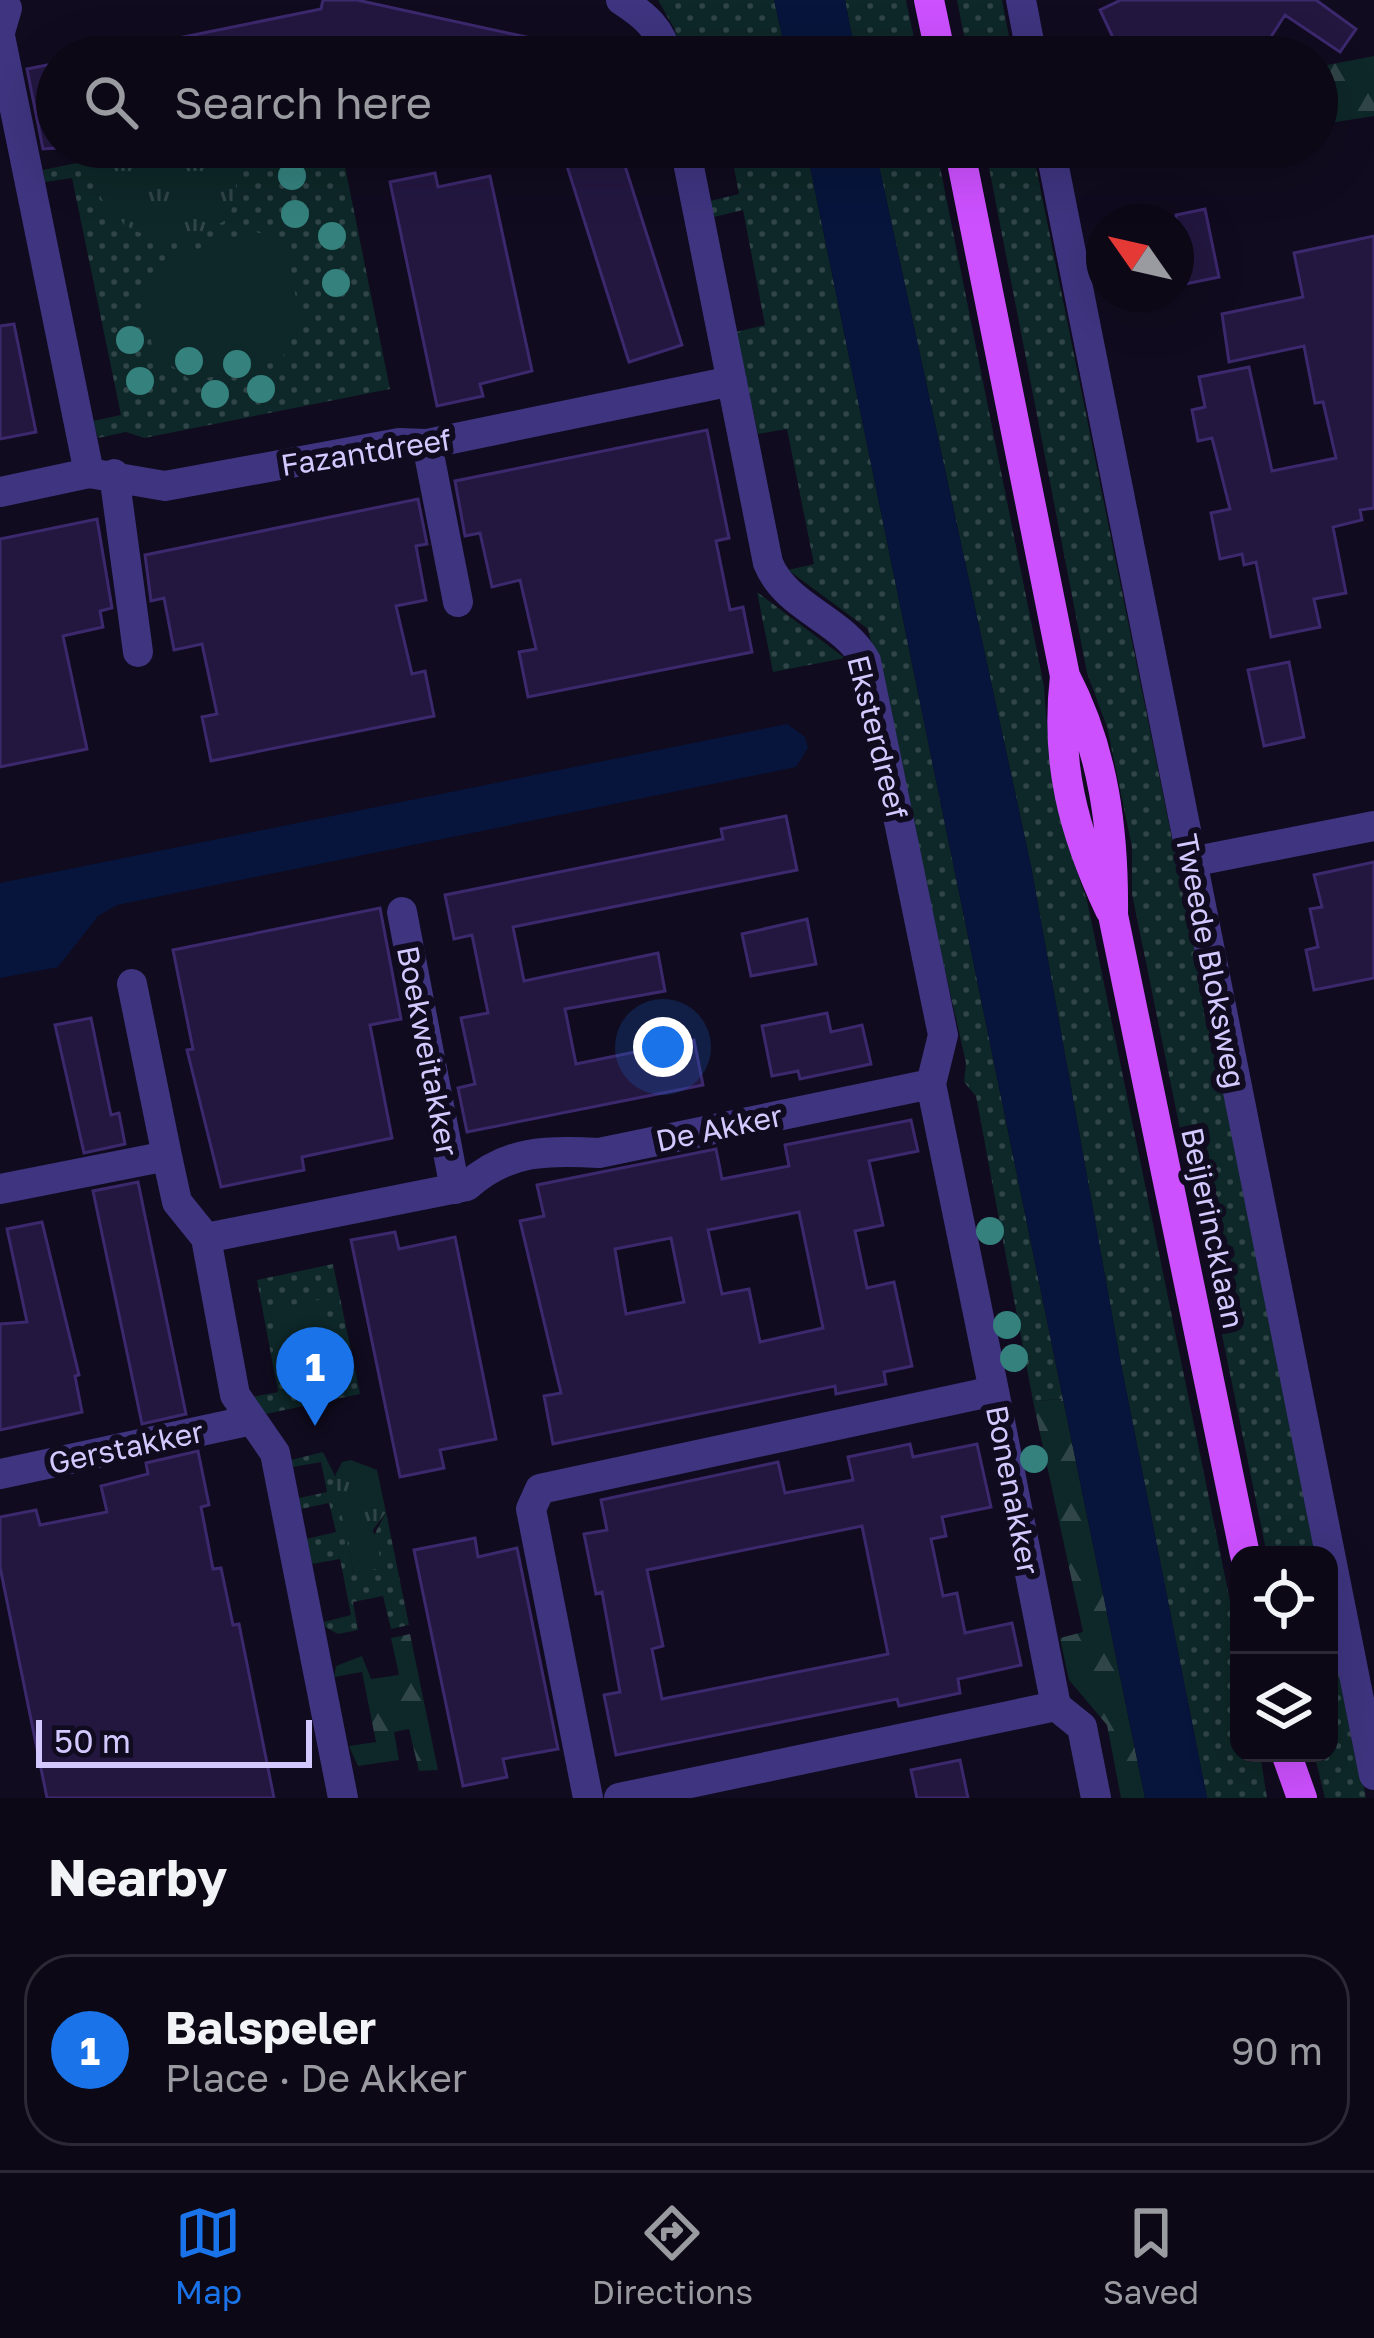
<!DOCTYPE html>
<meta charset="utf-8">
<style>
:root{--surface:#0c0816;--page:#15111f;--text:#f1f3f6;--muted:#9a9aa1;--line:#2c2935;--accent:#1a73e8}
body{margin:0;font-family:"Golos Text",sans-serif;background:var(--page);color:var(--text)}
.controls{position:absolute;right:36px;bottom:36px;display:grid;overflow:hidden;border-radius:24px;box-shadow:0 12px 48px #0002}
.controls button{width:108px;height:108px;display:grid;place-items:center;padding:0;border:0;border-bottom:3px solid var(--line);background:var(--surface);color:var(--text);font:60px sans-serif}
.compass{position:absolute;left:1086px;top:204px;width:108px;height:108px;border-radius:50%;background:var(--surface);box-shadow:0 12px 48px #0002;rotate:304deg}
.scale{position:absolute;left:36px;bottom:30px;width:276px;box-sizing:border-box;padding-left:12px;border:6px solid #d4c9ff;border-top:0;font-size:33px;line-height:42px;white-space:nowrap;color:#d4c9ff;-webkit-text-stroke:9px #100b1e;paint-order:stroke}
.you{position:absolute;left:663px;top:1047px;width:42px;height:42px;margin:-30px;border:9px solid #fff;border-radius:50%;background:#1a73e8;box-shadow:0 0 0 18px #1a73e833}
.badge{display:grid;place-items:center;width:78px;height:78px;border-radius:50%;background:var(--accent);color:#fff;font-size:39px;font-weight:700}
.pin{position:absolute;translate:-50% -99px;filter:drop-shadow(0 3px 6px #0008)}
.pin::after{content:'';position:absolute;top:63px;width:42px;height:36px;background:inherit;clip-path:polygon(0 0,100% 0,50% 100%)}
.list{margin:0;padding:0;list-style:none}
h2{display:flex;justify-content:space-between;align-items:center;height:156px;margin:0;padding:0 48px;font-size:51px}
h2 small{font-size:39px;font-weight:400;color:var(--muted)}
.list li{display:grid;grid-template-columns:78px 1fr auto;gap:36px;align-items:center;box-sizing:border-box;height:192px;margin:0 24px 24px;padding:0 24px;border:3px solid var(--line);border-radius:48px}
.list b{display:block;font-size:45px;white-space:nowrap}
.list p{margin:0;font-size:39px;white-space:nowrap;color:var(--muted)}
.list em{font-size:39px;font-style:normal;color:var(--muted)}
.icon{flex:none;width:66px;height:66px;fill:none;stroke:currentColor;stroke-width:2;stroke-linecap:round;stroke-linejoin:round}
.map{position:relative;flex:none;width:1374px;height:1798px;overflow:hidden}
.search{position:absolute;background:var(--surface);box-shadow:0 12px 48px #0002;left:36px;right:36px;top:36px;height:132px;display:flex;align-items:center;gap:30px;box-sizing:border-box;padding:0 42px;border-radius:66px;color:var(--muted);font-size:45px}
.sheet{height:372px;background:var(--surface)}
nav{display:flex;justify-content:space-around;align-items:center;box-sizing:border-box;height:168px;border-top:3px solid var(--line);background:var(--surface);font-size:33px;color:var(--muted)}
nav a{display:grid;justify-items:center;gap:6px}
nav .on{color:var(--accent)}
.map>svg:first-child{display:block}
.grass{fill:url(#grass-dots)}
.forest{fill:url(#forest-firs)}
.park{fill:url(#park-tufts)}
.garden{fill:#0e2728}
.water{fill:#07153c}
.building{fill:#231740;stroke:#3c286d;stroke-width:3;fill-rule:evenodd}
.lines{fill:none;stroke-linecap:round;stroke-linejoin:round}
.minor{stroke:#3e347f;stroke-width:30}
.major{stroke:#cd50ff;stroke-width:30}
.tree{fill:#34817d}
.labels{text-anchor:middle;dominant-baseline:central;stroke-width:12;stroke-linejoin:round;paint-order:stroke}
.street-label{font-size:30px;fill:#d4c9ff;stroke:#100b1e}
</style>
<div class="map">
<svg width="1374" height="1798" viewBox="0 0 1374 1798">
<defs>
<pattern id="grass-dots" width="8" height="8" patternUnits="userSpaceOnUse" patternTransform="scale(3)"><rect width="8" height="8" fill="#0e2728"/><path d="M2 2h.1M6 6h.1" fill="none" stroke="#304548" stroke-width="1.8" stroke-linecap="round"/></pattern>
<pattern id="forest-firs" width="22" height="20" patternUnits="userSpaceOnUse" patternTransform="scale(3)"><rect width="22" height="20" fill="#0e2728"/><path d="M5 1l3.5 6h-7zM16 11l3.5 6h-7z" fill="#304548"/></pattern>
<pattern id="park-tufts" width="24" height="20" patternUnits="userSpaceOnUse" patternTransform="scale(3)"><rect width="24" height="20" fill="#0e2728"/><path d="M3 7l-1-3M5 7V3M7 7l1-3M15 17l-1-3M17 17v-4M19 17l1-3" fill="none" stroke="#304548"/></pattern>
</defs>
<rect width="100%" height="100%" fill="#100b1e"/>
<!-- grass -->
<path class="grass" d="M658,0H774L787,57H681L675,30Z
M845,0H906L918,57H856Z
M957,0H1002L1013,57H968Z
M154,147H341L390,389L144,438L126,432L98,438L93,421L121,415L72,178L45,182L43,170Z
M730,147H806L1063,1399L1033,1401L976,1096L964,1082L966,1063L868,629L788,570L814,564L787,429L758,434L736,332L765,325L743,210L714,217L710,201L739,194Z
M875,147H936L1044,686C1048,759 1061,832 1087,900L1239,1645V1753H1260L1267,1798H1207L1120,1359L1031,866Z
M985,147H1032L1317,1555H1267L1132,894V847L1107,727L1087,673Z
M757,592L845,658L773,672Z
M333,1264L360,1394L261,1415L252,1397L278,1392L257,1280Z
M323,1452L334,1474L354,1574L386,1512L409,1625L391,1629L383,1596L353,1602L358,1630L338,1634L325,1627L324,1622L351,1615L340,1559L312,1564L306,1539L336,1532L329,1503L301,1509L299,1498L327,1492L321,1462L293,1467L291,1460Z
M1329,1615L1366,1798H1325L1314,1753H1329Z"/>
<!-- forest -->
<path class="forest" d="M1374,56V116L1317,125V67Z
M1071,147H1175L1074,163Z
M1063,1399L1145,1798H1121L1107,1725L1069,1680L1060,1638L1083,1632L1033,1401Z
M410,1634L438,1770L419,1771L409,1729L394,1732L399,1760L358,1766L349,1746L376,1742L362,1672L334,1677L336,1666L362,1656L371,1679L399,1675L391,1638Z"/>
<!-- park -->
<path class="park" d="M154,147H229L237,191L229,218C213,228 197,237 177,239C132,243 86,203 96,159Z
M351,1460L377,1470L386,1512L373,1530L383,1568L354,1574L334,1478L342,1462Z"/>
<!-- garden -->
<path class="garden" d="M256,232L284,240L301,322L283,357L241,373L190,380L153,351L142,290L166,258Z
M324,1299L339,1379L285,1390L270,1309Z"/>
<!-- water -->
<path class="water" d="M774,0H845L856,57H787Z
M806,147H875L1031,866L1120,1359L1207,1798H1145Z
M787,724L805,737L808,748L796,767L117,905L98,916L58,967L0,978V883Z"/>
<!-- building -->
<path class="building" d="M323,0H357L558,44L556,57H359L324,49L286,57H156L154,43L321,9Z
M1121,0H1316L1356,29L1340,52L1285,15L1258,57H1122L1100,10Z
M57,63V148L43,149L27,69Z
M561,147H619L682,345L629,362Z
M435,173L438,187L490,176L532,371L480,384L483,396L437,406L390,182Z
M1205,209L1219,277L1176,286V215Z
M1374,236V508L1360,510L1362,520L1333,527L1346,593L1314,599L1320,627L1271,637L1256,562L1244,565L1242,554L1220,559L1211,513L1230,509L1212,438L1198,441L1192,410L1205,407L1199,377L1249,367L1272,471L1336,458L1323,402L1315,403L1304,346L1229,362L1222,314L1303,297L1294,253Z
M14,324L36,432L0,439V326Z
M707,430L729,538L716,541L730,610L743,607L752,652L528,697L519,652L536,649L520,580L492,587L480,533L465,536L455,481Z
M418,499L427,544L416,546L426,600L396,606L412,674L425,671L434,716L211,761L202,717L217,714L202,644L174,650L164,598L151,601L145,555Z
M97,519L112,608L100,611L103,627L63,636L87,749L0,767V539Z
M1289,662L1304,737L1264,746L1248,670Z
M786,816L797,870L513,927L524,981L658,953L665,991L565,1009L576,1064L694,1040L703,1085L467,1132L458,1088L475,1084L461,1018L488,1013L472,935L454,939L445,895L723,839L721,829Z
M1374,862V978L1314,990L1306,950L1318,947L1310,909L1322,907L1314,875Z
M380,908L401,1019L370,1025L392,1138L302,1157L304,1170L221,1187L187,1050L193,1049L173,950Z
M807,919L816,964L751,976L742,934Z
M827,1013L831,1032L862,1025L871,1064L800,1079L798,1071L772,1076L762,1026Z
M91,1018L111,1115L119,1113L125,1144L84,1153L55,1025Z
M911,1120L918,1151L869,1161L883,1225L855,1231L867,1288L894,1282L912,1366L884,1372L886,1384L836,1394L835,1386L553,1444L544,1396L561,1393L520,1221L544,1216L537,1185L716,1149L722,1179L789,1166L785,1145ZM799,1212L823,1328L760,1342L749,1289L722,1294L708,1230ZM671,1238L684,1302L626,1314L615,1249Z
M138,1182L186,1414L142,1424L93,1191Z
M42,1222L79,1375L75,1376L82,1412L0,1430V1324L27,1322L7,1229Z
M395,1232L399,1249L455,1237L496,1439L440,1450L444,1468L400,1477L351,1240Z
M910,1444L913,1457L977,1444L991,1507L942,1517L946,1536L931,1539L943,1596L957,1593L965,1633L1012,1623L1021,1665L958,1679L960,1693L899,1706L897,1699L616,1755L604,1695L620,1692L602,1592L596,1594L584,1534L607,1530L601,1500L778,1462L785,1493L853,1480L848,1457ZM862,1526L888,1654L662,1699L652,1649L663,1646L647,1570Z
M198,1451L209,1505L201,1507L213,1569L221,1568L233,1625L239,1624L274,1798H47L0,1567V1517L36,1510L40,1525L107,1512L101,1486L148,1474L146,1463Z
M475,1538L478,1557L517,1548L558,1749L503,1759L507,1777L463,1786L414,1550Z
M960,1760L968,1798H917L911,1770Z"/>
<g class="lines">
<!-- minor -->
<path class="minor" d="M621,0C644,15 662,29 667,57
M1021,0L1032,57
M0,32L7,8
M0,36L89,473
M685,147L768,563C787,609 842,618 866,661L943,1035L931,1084
M1050,147L1374,1775
M427,444L458,602
M114,474L138,652
M0,492L89,473L165,486L399,443L427,444L732,381
M1191,862L1374,826
M402,912L455,1189
M167,1156L177,1202L206,1238L235,1395L275,1453L343,1798
M0,1189L167,1156L132,984
M206,1238L467,1186C506,1150 548,1150 599,1153L931,1084L994,1391
M0,1474L252,1420
M1056,1706L1082,1727L1096,1798
M588,1798L531,1509L540,1489L994,1391L1056,1706L619,1798"/>
<!-- major -->
<path class="major" d="M929,0L941,57
M959,147L1065,676C1104,751 1114,831 1113,915L1245,1555
M1065,676C1055,762 1073,831 1110,910
M1286,1753L1302,1798"/>
</g>
<!-- trees -->
<g class="tree">
<circle cx="292" cy="176" r="14"/>
<circle cx="295" cy="214" r="14"/>
<circle cx="332" cy="236" r="14"/>
<circle cx="336" cy="283" r="14"/>
<circle cx="130" cy="340" r="14"/>
<circle cx="189" cy="361" r="14"/>
<circle cx="237" cy="364" r="14"/>
<circle cx="140" cy="381" r="14"/>
<circle cx="261" cy="389" r="14"/>
<circle cx="215" cy="394" r="14"/>
<circle cx="990" cy="1231" r="14"/>
<circle cx="1007" cy="1325" r="14"/>
<circle cx="1014" cy="1358" r="14"/>
<circle cx="1034" cy="1459" r="14"/>
</g>
<g class="labels">
<!-- street labels -->
<g class="street-label">
<text transform="translate(366 452) rotate(-9)">Fazantdreef</text>
<text transform="translate(878 737) rotate(76)">Eksterdreef</text>
<text transform="translate(1211 961) rotate(79)">Tweede Bloksweg</text>
<text transform="translate(428 1051) rotate(79)">Boekweitakker</text>
<text transform="translate(719 1128) rotate(-12)">De Akker</text>
<text transform="translate(1213 1228) rotate(78)">Beijerincklaan</text>
<text transform="translate(126 1447) rotate(-12)">Gerstakker</text>
<text transform="translate(1013 1490) rotate(79)">Bonenakker</text>
</g>
</g>
</svg>
<div class="controls">
<button><svg class="icon" aria-label="locate" viewBox="0 0 24 24"><circle cx="12" cy="12" r="6"/><path d="M12 2v4M12 18v4M2 12h4M18 12h4"/></svg></button>
<button><svg class="icon" aria-label="layers" viewBox="0 0 24 24"><path d="M12 4l9 5-9 5-9-5zM3 14l9 5 9-5"/></svg></button>
</div>
<svg class="compass" viewBox="-18 -18 36 36"><path d="M0-13l5 13h-10z" fill="#e53935"/><path d="M0 13l5-13h-10z" fill="#9a9aa1"/></svg>
<div class="scale">50 m</div>
<div class="you"></div>
<div class="pin badge" style="left:315px;top:1426px">1</div>
<div class="search"><svg class="icon" aria-label="search" viewBox="0 0 24 24"><circle cx="10" cy="10" r="6"/><path d="M15 15l6 6"/></svg>Search here</div>
</div>
<section class="sheet">
<h2>Nearby<small></small></h2>
<ul class="list">
<li><span class="badge">1</span><div><b>Balspeler</b><p>Place · De Akker</p></div><em>90 m</em></li>
</ul>
</section>
<nav>
<a class="on"><svg class="icon" aria-label="map" viewBox="0 0 24 24"><path d="M3 6l6-2 6 2 6-2v14l-6 2-6-2-6 2zM9 4v14M15 6v14"/></svg>Map</a>
<a><svg class="icon" aria-label="directions" viewBox="0 0 24 24"><path d="M12 3l9 9-9 9-9-9zM9 14v-3h6M13 9l2 2-2 2"/></svg>Directions</a>
<a><svg class="icon" aria-label="saved" viewBox="0 0 24 24"><path d="M7 4h10v16l-5-4-5 4z"/></svg>Saved</a>
</nav>
